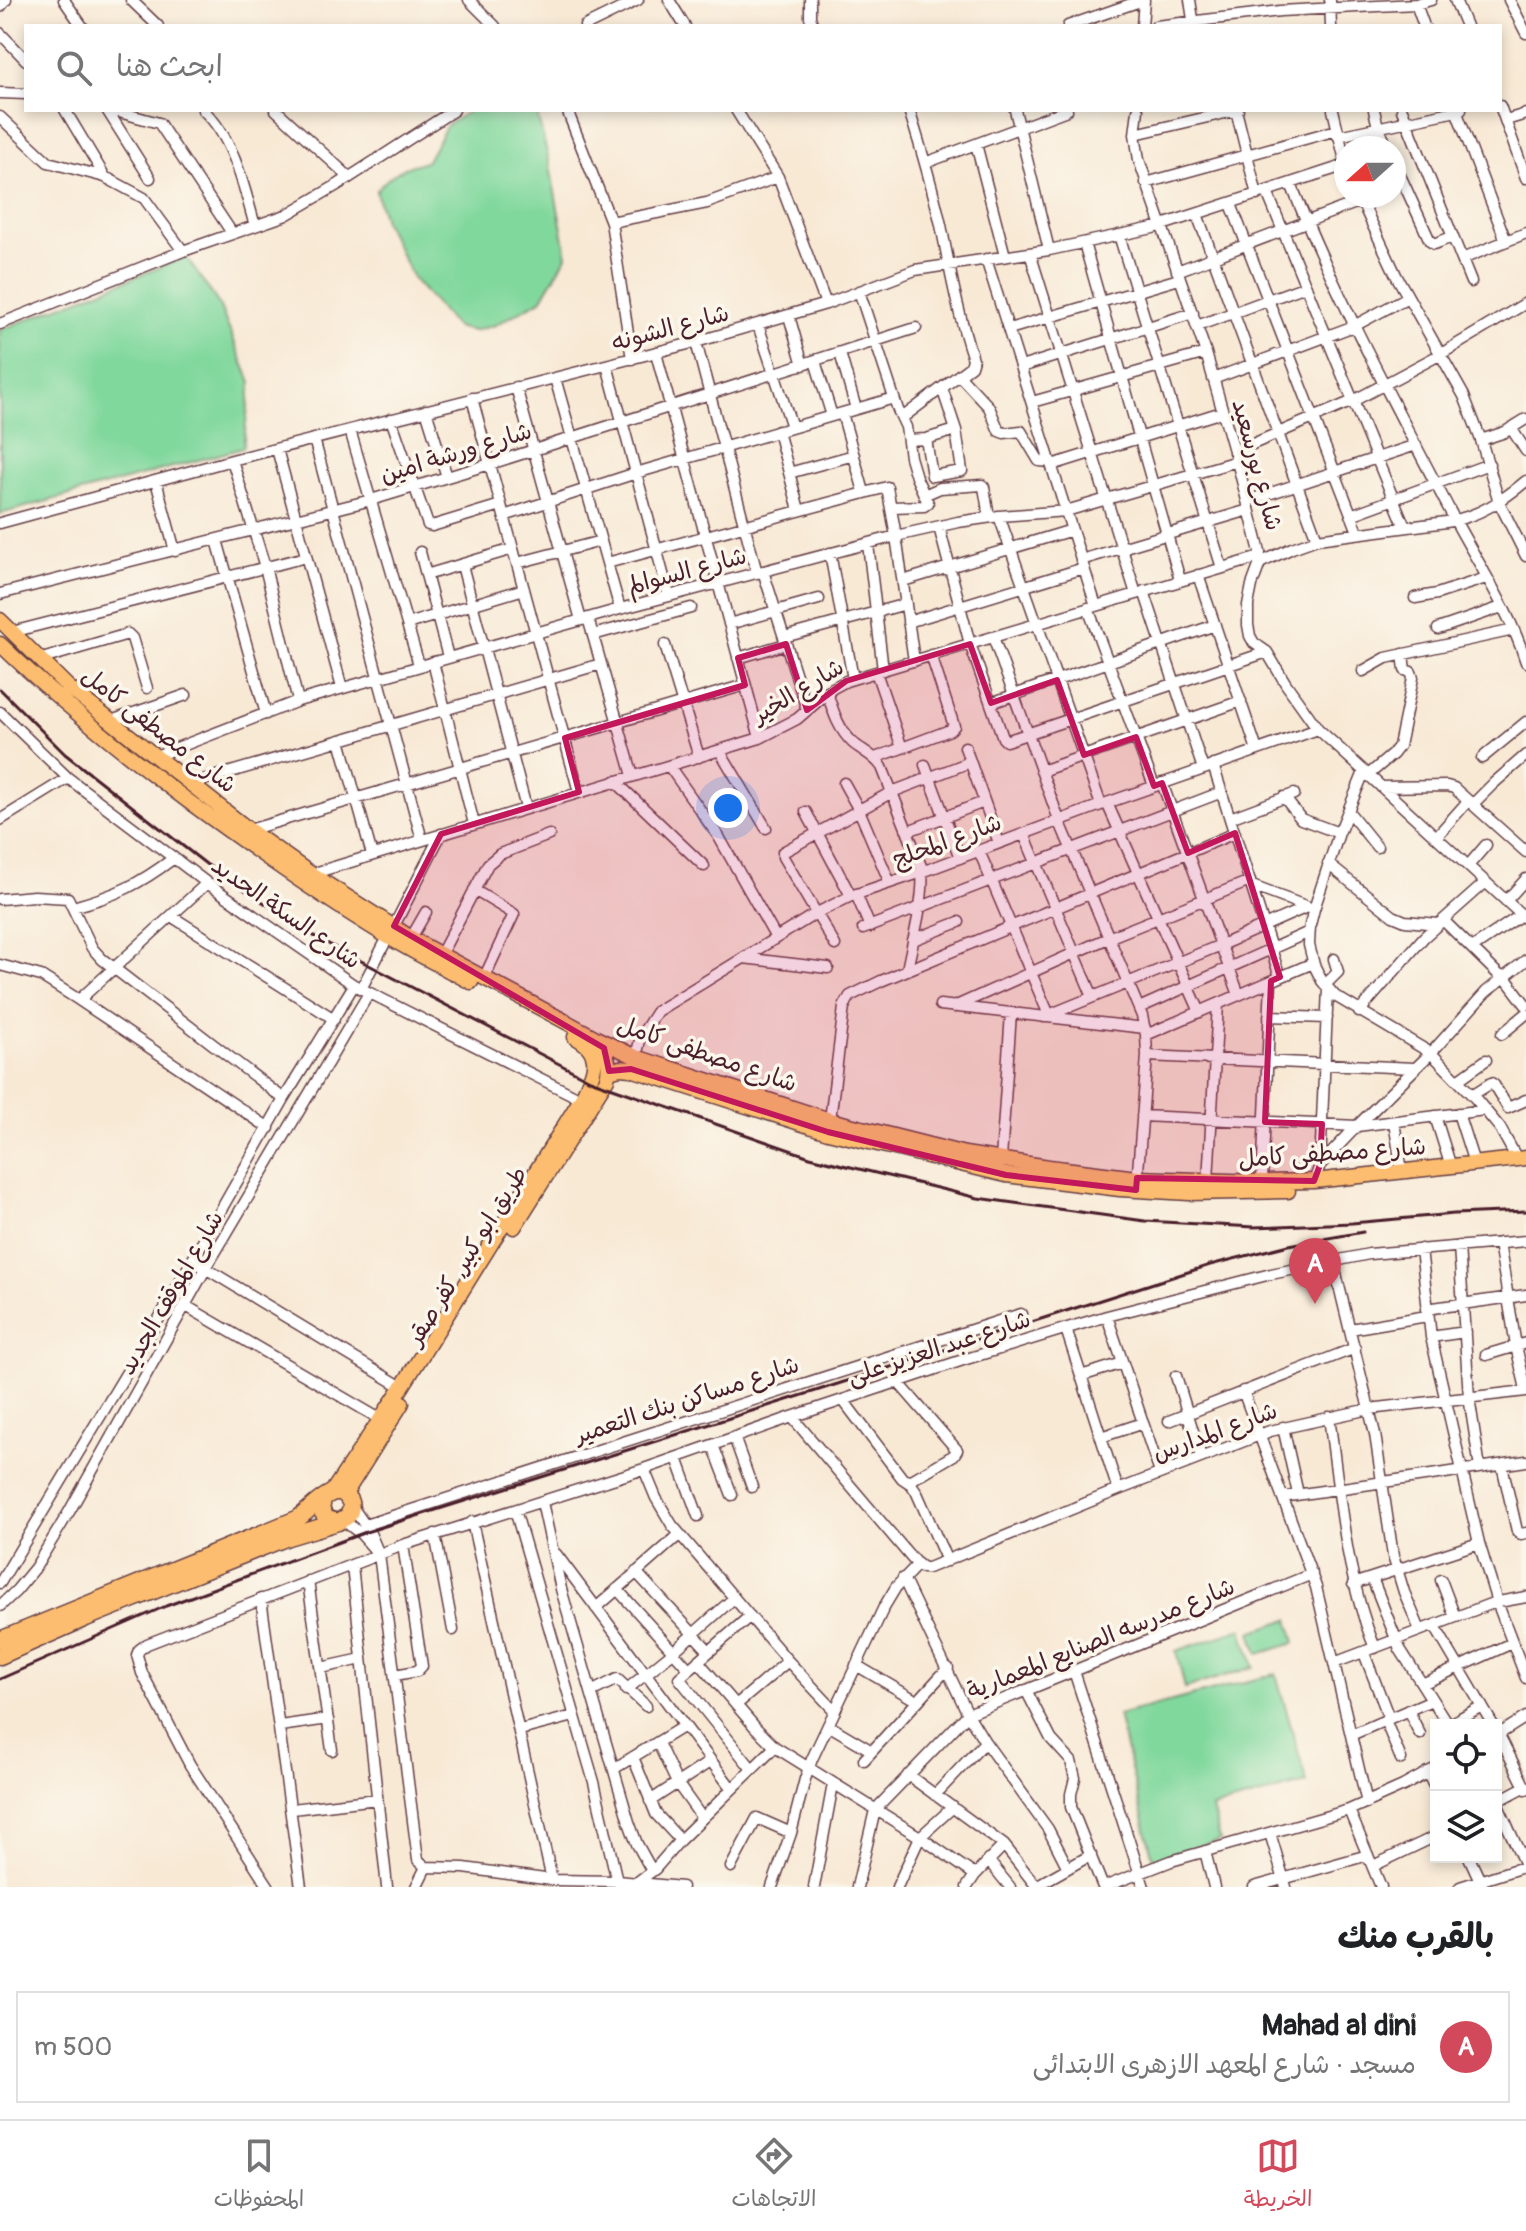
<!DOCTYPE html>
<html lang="ar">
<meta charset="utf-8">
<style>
:root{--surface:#fff;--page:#f6f6f6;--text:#202124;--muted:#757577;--line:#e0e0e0;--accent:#d1495b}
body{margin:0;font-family:Pangolin,"Playpen Sans Arabic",sans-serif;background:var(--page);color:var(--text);direction:rtl}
.controls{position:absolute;right:24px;bottom:24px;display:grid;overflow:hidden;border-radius:0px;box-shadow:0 4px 12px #0003}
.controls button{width:72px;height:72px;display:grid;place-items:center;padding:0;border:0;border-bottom:2px solid var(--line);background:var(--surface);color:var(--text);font:40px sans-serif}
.compass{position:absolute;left:1334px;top:136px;width:72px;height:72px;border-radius:50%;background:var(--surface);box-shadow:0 4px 12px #0003;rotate:249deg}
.you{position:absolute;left:728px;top:808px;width:28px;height:28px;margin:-20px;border:6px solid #fff;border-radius:50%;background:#1a73e8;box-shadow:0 0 0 12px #1a73e833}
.badge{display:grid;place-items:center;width:52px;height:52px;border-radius:50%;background:var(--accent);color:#fff;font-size:26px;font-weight:700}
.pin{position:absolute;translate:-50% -66px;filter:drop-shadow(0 2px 4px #0008)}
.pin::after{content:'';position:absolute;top:42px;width:28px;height:24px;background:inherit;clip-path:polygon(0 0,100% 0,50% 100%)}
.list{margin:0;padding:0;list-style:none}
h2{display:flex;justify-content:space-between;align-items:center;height:104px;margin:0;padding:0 32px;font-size:34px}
h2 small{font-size:26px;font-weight:400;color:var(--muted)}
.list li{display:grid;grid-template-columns:52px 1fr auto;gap:24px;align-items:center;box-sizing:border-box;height:112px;margin:0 16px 16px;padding:0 16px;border:2px solid var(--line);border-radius:0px}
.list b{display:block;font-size:30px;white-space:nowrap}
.list p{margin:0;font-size:26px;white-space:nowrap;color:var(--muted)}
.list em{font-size:26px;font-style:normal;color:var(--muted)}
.icon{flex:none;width:44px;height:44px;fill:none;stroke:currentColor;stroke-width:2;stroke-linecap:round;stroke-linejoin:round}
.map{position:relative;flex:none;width:1526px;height:1887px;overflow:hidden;direction:ltr}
.search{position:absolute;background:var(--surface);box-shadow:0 4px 12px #0003;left:24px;right:24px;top:24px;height:88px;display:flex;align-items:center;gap:20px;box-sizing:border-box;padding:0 28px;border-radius:0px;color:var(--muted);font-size:30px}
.sheet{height:232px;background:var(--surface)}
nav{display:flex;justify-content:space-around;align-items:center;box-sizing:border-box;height:112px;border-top:2px solid var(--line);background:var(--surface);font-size:22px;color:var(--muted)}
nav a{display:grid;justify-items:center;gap:4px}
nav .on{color:var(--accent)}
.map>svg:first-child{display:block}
.green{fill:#81d89d;stroke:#667c64;stroke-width:2}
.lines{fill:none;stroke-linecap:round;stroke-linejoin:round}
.minor-casing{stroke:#643d44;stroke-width:13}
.major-casing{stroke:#643d44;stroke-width:17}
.highway-casing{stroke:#643d44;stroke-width:19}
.minor{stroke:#fff;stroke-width:10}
.major{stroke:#fcbd6f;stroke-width:14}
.highway{stroke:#fcbd6f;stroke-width:16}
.rail{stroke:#4a1f2b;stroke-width:3}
.marked{fill:#c2185b;fill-opacity:0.2;stroke:#c2185b;stroke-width:6;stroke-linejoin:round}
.labels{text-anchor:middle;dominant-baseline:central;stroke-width:7;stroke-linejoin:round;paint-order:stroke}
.street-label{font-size:24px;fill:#4a1f2b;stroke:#fbf7ec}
</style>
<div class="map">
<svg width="1526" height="1887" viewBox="0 0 1526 1887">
<rect width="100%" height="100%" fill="#fbf7ec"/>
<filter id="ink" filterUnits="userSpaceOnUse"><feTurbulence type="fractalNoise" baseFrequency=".0125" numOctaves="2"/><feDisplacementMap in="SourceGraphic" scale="16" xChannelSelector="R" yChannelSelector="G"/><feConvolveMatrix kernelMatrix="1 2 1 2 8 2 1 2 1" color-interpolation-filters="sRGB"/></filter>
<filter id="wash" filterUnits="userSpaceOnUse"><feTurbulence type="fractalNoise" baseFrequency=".006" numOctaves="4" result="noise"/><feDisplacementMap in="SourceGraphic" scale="32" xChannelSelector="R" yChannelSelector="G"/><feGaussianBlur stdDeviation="1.8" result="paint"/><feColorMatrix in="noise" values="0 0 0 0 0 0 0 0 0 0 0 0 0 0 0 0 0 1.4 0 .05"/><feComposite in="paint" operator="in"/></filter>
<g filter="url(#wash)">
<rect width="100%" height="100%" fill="#f8e9d5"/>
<!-- green -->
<path class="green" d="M471,110H536L549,161L567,256L541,300L495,325L473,331L456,327L414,280L384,221L376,191C389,175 404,165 426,162L447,125Z
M186,257L218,303L251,382L243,448L0,514V330Z
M1289,1619L1295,1643L1258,1654L1251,1632Z
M1242,1629L1254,1667L1185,1688L1176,1651Z
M1276,1674L1307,1783L1212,1808L1220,1840L1153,1859L1118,1715Z"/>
</g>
<g filter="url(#ink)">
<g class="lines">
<defs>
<path id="minor" d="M64,0L82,26
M131,0L158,26
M469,0L495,26
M669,0L685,26
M810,0V17L813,26
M1190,0L1194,26
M1330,0L1331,26
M1455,0L1466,26
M1509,0L1526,33
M1416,4L1424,26
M0,7L6,0
M585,26L638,0
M1068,26L1143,0
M1142,26L1144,0
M1156,26L1280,11L1416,4L1431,0
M0,33L26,60
M0,93L26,94
M1500,106L1526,178
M65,110L105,177
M107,110L150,178
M112,110L159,123L232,233
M203,110C234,138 244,188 255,226
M276,110L349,177
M567,110L611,222L632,359
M736,110L778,177L826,304
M1015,110L1049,250
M1138,110L1135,134L1139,160L1206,353L1237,461L1260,552L1259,566L1252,585L1248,605V625L1250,636L1254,643L1267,652L1286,684L1318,729L1526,919
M1236,110L1257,195
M1374,110L1378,127L1388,148
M1402,110L1471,282
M1456,110L1506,241
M0,117L48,162L105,177L144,198L183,251
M1506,120L1526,114
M1135,134L1238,110
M1338,136L1461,110
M976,144L1005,256
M1394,162L1430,241L1434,244L1452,237
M925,163L1067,110
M1146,183L1337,130
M1291,184C1336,296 1393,402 1449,509C1475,559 1509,608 1526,662
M1267,192L1405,527
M1359,196L1397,277L1464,396L1481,440L1499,502L1526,556
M1231,204L1358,532
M1197,214L1317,539
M611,222L707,203L778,177
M1119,235L1222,568
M1084,243L1180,580
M1030,253L1136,594
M986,259L1096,606
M1462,259L1526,233
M1177,271L1361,201
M859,291L898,410L906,427L910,457L916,477L928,503L924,506L891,507
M789,316L803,365
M0,324L183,251L286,215L339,184L454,110
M758,325L792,427
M1197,326L1306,286
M1009,329L1179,279
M696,342L757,573
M656,353L760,738
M840,353L856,409
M815,361L832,416
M607,365L669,596
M1021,367L1193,313
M959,375L989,407L999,431L1004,433L1021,431L1039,461L1051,462
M555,378L620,609
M1213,379L1354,326L1408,297
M516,387L581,620
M472,398L579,792
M1032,402L1206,353
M426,410L447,477
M842,413L864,492
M902,418L971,366L973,359C958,315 950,270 941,225C932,186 921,148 909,110
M391,419L428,525L432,526L501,505
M1511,428L1526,451
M350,430L419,665
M778,431L799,510
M314,439L422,840
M926,439L932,476L962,471L956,430L942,388
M908,440L926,439L956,430
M1481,440L1505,432L1526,419
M277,449L342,688
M1234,452L1353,401L1441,354L1526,303
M232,460L265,567L298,701
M1052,465L1222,412
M789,473L854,455
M156,481L175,551
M924,495L940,488L982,485L984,487L989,517
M1247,501L1416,445
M1351,515L1489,464
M504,516L636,473L894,398
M999,516L1101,805
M0,523L232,460L696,342L826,304L915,270L1049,250L1153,228L1346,165L1333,110
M939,527L970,644L1003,738L1006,741L1267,652
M217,540L266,714
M868,544L883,670
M420,552L448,657
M830,553L853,679
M1081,560L1249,510
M517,563L601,541
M607,563L887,487L896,536L914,661
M1260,563L1292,548L1317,539L1446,522C1478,517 1502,501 1526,481
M462,565L526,808
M763,571L807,710
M426,575L513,549
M1198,575L1257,750
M903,581L1072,530
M1144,591L1203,769
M0,594L371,500L490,464L916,328
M1415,598L1437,594L1486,578
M1088,608L1154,786
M588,618L633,776
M908,622L1084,568
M407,624L524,589
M729,624L819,599
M1438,629L1502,607
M12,632L306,557
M593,635L691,608
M784,637L906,604
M993,637L1059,820L1142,1016L1146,1035L1147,1056L1137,1184
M665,645L699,757
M738,658L786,644
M42,659L128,634L132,638L147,688
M433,662L474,824
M1363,671L1386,658L1514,630
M876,672L902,748
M827,692C833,711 838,729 853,743C863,751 875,756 882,767L921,866C927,892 912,942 907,970
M991,703L1215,625
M0,712L68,778L207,883L354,985L581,1099
M111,721L186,695
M340,740L372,855
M965,747L999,843
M720,751L766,828
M156,756L298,701L620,609L896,536L958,522L999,516L1066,511L1237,461
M875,758L950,730L954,726L931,655
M1482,758L1526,722
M925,765L960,858
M1213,765L1280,977
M669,766L719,837L776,938
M1041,771L1241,701
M1364,772L1339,833L1314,909L1310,925L1309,945L1314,965L1322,981L1335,996L1431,1053L1475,1098L1500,1128L1517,1159
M1367,776L1393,754L1399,746L1413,678L1411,672L1405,670L1403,654
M615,781L704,866
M193,783L601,664
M844,783L859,810L890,883
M1162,783L1239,995
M1381,787L1447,786L1454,788L1526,852
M1284,797L1301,819L1339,833
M1107,803L1200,1012
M1473,804L1494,783L1526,755
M1348,811L1377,847
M806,812L851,896
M1230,818L1294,794
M0,820L68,778
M249,830L745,685
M908,831L984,802
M1024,834L1093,997
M1436,837L1468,801
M979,851L1049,1015
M1328,864L1393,916L1405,921L1438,924
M1468,866L1486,845
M311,874L760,738L797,719L833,688L846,681L1260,557
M1252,886L1308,907
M474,890L514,914L484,978
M856,894L870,927
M0,899L34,896L68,898L92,948L102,959L284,1099
M1506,901L1526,879
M73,907C117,895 138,885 174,858
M171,916L334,1019
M1443,920L1502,978
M394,926L441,834
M863,929L1222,792
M411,938L426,912
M913,940L959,922
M835,945L783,857V852L892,792L970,762
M1472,948L1521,915
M441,954L488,864L500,854L549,835
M743,958L828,968
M0,965L41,976L79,1000L269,1128
M1504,976L1526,1005
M1325,985L1338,972L1334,959
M361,989L388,937
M79,1000L207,883
M940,1005L1145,1028
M954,1007L1108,938L1250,881
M1139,1008L1309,932
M1359,1012L1424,937L1486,882
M1269,1016L1327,1018
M1044,1017L1221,945L1307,907
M1502,1034L1526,1014
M1146,1035L1313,963
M1147,1056L1414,1068
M636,1057L641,1036L657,1011L815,914L851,896L922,872L1101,805L1318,729
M1458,1080L1486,1060
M1472,1095L1491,1083L1494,1085L1508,1108L1526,1100
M1458,1113L1474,1163
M1142,1116L1357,1126L1485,1110
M1435,1116L1451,1167
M830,1120L844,1007L850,996L881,981L1235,833
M1394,1122L1402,1171
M1001,1159L1011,1013
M1320,1165L1328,988
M1208,1181L1218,1004
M1314,1181L1320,1165L1357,1126L1431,1053L1486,992L1526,960
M1262,1182L1271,981
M1499,1243L1516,1346L1526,1389
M1459,1246L1469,1397L1480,1468
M1421,1249L1431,1337L1479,1543L1497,1602L1526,1678
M192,1260L402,1387
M1333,1261L1375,1434L1393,1556L1404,1592L1420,1630
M186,1306L380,1419
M1426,1309L1526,1295
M1107,1316L1160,1473
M1066,1329L1118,1490
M1350,1329L1427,1316
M1431,1337L1465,1332
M1486,1355L1526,1343
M1081,1376L1123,1363
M1176,1376L1201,1457
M898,1382L957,1450L954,1455L908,1482
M1243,1391L1316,1587L1367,1803
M843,1400L902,1478L911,1484L916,1491L947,1561
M792,1417L915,1562L923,1568H928L1118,1490L1270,1431L1369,1409L1526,1391
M1329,1417C1340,1495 1345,1575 1375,1648
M1169,1421L1355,1348
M1283,1427L1298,1494
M734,1437L752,1487
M1101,1437L1143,1423
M713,1445L732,1495
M677,1458L698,1516
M1502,1465L1517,1531L1521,1534L1526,1533
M644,1469L656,1498L672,1525L788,1661L835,1711
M1282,1497L1526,1461
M542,1502L561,1589L629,1822L637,1844L652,1871
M351,1505L369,1531L379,1554L418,1860L426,1867
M515,1510L594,1782L617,1881
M343,1520L361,1534L374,1549
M472,1522L552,1880
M365,1525L1021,1314
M435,1534L453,1630
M556,1554L732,1789
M352,1566L387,1887
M636,1572L709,1651
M903,1578L968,1714L985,1742L1048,1829L1068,1868
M1372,1578L1400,1649L1448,1725
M1441,1580L1455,1617
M308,1581L332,1750
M0,1583L163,1312L284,1099L354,985
M1353,1584L1479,1543
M617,1589L689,1669
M261,1599L301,1887
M0,1606L16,1591L35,1568L69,1512L206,1268L369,993
M596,1608L679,1535
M750,1616L679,1678L752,1769
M1434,1625L1493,1725
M1364,1653L1389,1718
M698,1661L755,1727L775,1747L920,1837L975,1875
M1334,1663L1493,1603L1526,1597
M856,1665L917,1701
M321,1668L362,1659
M1074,1671L1144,1887
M395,1675L417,1671L422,1666L403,1545
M1422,1684L1512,1643
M626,1690L673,1652L734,1598
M1026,1690L1051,1739L1071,1761L1075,1778L1071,1794V1807L1103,1887
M591,1692L617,1679L646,1706
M736,1705L788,1661
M1408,1710L1420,1734
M1385,1720L1401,1759
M828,1725L872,1751
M1448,1725L1482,1706
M280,1726L328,1719
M1496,1729L1526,1789
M520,1730L574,1716
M1351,1735L1432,1700
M1496,1736L1526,1717
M658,1743L677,1783L702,1818
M633,1757L656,1814L680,1840
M864,1760L948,1668
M615,1768L684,1726
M1427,1772L1436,1790
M908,1775L1004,1845L1037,1887
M935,1795L985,1742
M650,1801L711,1761
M1496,1801L1526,1867
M1496,1802L1526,1786
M292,1809L377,1799
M1349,1810L1381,1887
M1270,1833L1286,1887
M1205,1851L1214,1887
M1469,1857L1482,1885
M988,1860L1010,1887
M1373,1866L1436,1836
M426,1867L464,1868L552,1880L617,1881L682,1887
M731,1867L757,1818L791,1833
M636,1883L655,1869L680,1840L775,1747
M1036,1886L1091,1855
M269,1887L190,1765L142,1673L137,1655L139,1650L147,1644L403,1545L644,1469L792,1417L963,1360L1107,1316L1271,1274L1369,1254L1526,1241
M416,1887L426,1867
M772,1887L791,1833L805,1779L812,1759L884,1607L896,1587L918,1564
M814,1887L833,1784
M857,1887L875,1810L968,1714L1312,1574
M897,1887L920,1837L953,1807
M967,1887L975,1875L1004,1845
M1104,1887L1171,1861L1349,1810L1403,1786L1436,1768
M1254,1887L1368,1855
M1460,1887L1526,1866"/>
<path id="major" d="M0,620L69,688L249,830L311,874L419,943L598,1039L636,1057L830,1120L965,1154L1049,1167L1137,1178L1262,1182L1314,1181L1526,1158
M0,644C59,701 123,752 188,801C252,848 317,894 385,935C413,952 443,967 471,982
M609,1071L620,1068L631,1069L828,1132L1006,1175L1120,1189L1189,1193L1288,1191
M514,1227L607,1079C611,1063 607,1052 598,1039
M332,1492L402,1387L581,1099C593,1074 606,1053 575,1037
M345,1494L402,1403"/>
<path id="highway" d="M0,1640L297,1519C310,1511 334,1480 347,1497C353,1504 351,1510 348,1516L338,1522L327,1519L321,1510L323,1499
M0,1656L86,1618L288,1537L338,1522"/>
</defs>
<!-- minor casing -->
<use href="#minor" class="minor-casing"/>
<!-- major casing -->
<use href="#major" class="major-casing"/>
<!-- highway casing -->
<use href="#highway" class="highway-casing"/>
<!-- minor -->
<use href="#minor" class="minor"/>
<!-- major -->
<use href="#major" class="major"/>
<!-- highway -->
<use href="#highway" class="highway"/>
<!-- rail -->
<path class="rail" d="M0,689L65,754L206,864L317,938L590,1080L810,1157L978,1198L1145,1221L1254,1227L1352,1223L1454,1214L1526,1211
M0,1679L166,1606L366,1532L819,1390L1210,1265L1289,1245L1363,1232"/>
</g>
</g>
<!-- marked area -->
<path class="marked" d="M786,644L807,710L846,681L970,644L991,703L1057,680L1084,755L1136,737L1154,786L1162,783L1188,853L1235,833L1280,977L1271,981L1265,1122L1322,1124L1320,1165L1314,1181L1137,1178L1136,1190L1006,1175L828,1132L631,1069L609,1071L604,1048L394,926L441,834L579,792L565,738L745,685L738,658Z"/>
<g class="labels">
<!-- street labels -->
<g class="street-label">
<text transform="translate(670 328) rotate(-15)">شارع الشونه</text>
<text transform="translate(456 453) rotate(-17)">شارع ورشة امين</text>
<text transform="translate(1257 465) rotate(75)">شارع بورسعيد</text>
<text transform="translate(687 571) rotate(-15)">شارع السوالم</text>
<text transform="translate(798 691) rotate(-31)">شارع الخير</text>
<text transform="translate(159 730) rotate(38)">شارع مصطفى كامل</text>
<text transform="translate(947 841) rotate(-20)">شارع المحلج</text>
<text transform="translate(286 913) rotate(35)">شارع السكة الحديد</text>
<text transform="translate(707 1054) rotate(19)">شارع مصطفى كامل</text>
<text transform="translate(1332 1153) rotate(-4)">شارع مصطفى كامل</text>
<text transform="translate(467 1256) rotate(-58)">طريق ابو كبير, كفر صقر</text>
<text transform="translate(171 1293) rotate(-60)">شارع الموقف الجديد</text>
<text transform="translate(939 1348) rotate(-18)">شارع عبد العزيز على</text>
<text transform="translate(687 1400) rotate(-18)">شارع مساكن بنك التعمير</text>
<text transform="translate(1215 1432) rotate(-20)">شارع المدارس</text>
<text transform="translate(1101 1639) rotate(-22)">شارع مدرسه الصنايع المعمارية</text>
</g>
</g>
</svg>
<div class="controls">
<button><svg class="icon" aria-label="locate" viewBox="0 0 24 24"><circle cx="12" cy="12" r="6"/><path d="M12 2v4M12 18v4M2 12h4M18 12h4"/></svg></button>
<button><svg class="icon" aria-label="layers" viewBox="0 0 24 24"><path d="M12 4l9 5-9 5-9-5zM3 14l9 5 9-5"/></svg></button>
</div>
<svg class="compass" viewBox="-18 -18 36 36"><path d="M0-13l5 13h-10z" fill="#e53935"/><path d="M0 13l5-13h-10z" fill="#757577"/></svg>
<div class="you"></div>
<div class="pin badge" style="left:1315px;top:1304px">A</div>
<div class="search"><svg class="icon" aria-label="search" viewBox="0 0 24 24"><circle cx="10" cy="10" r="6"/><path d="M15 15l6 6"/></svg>ابحث هنا</div>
</div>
<section class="sheet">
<h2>بالقرب منك<small></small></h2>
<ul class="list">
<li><span class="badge">A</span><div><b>Mahad al dini</b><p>مسجد · شارع المعهد الازهرى الابتدائى</p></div><em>500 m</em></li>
</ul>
</section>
<nav>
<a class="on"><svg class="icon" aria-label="map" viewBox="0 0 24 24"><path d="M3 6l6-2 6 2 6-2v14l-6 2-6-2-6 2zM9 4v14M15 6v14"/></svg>الخريطة</a>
<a><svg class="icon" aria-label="directions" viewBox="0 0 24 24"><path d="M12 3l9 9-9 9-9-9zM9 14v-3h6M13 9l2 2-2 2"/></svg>الاتجاهات</a>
<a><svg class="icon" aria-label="saved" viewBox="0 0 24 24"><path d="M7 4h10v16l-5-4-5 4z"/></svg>المحفوظات</a>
</nav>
